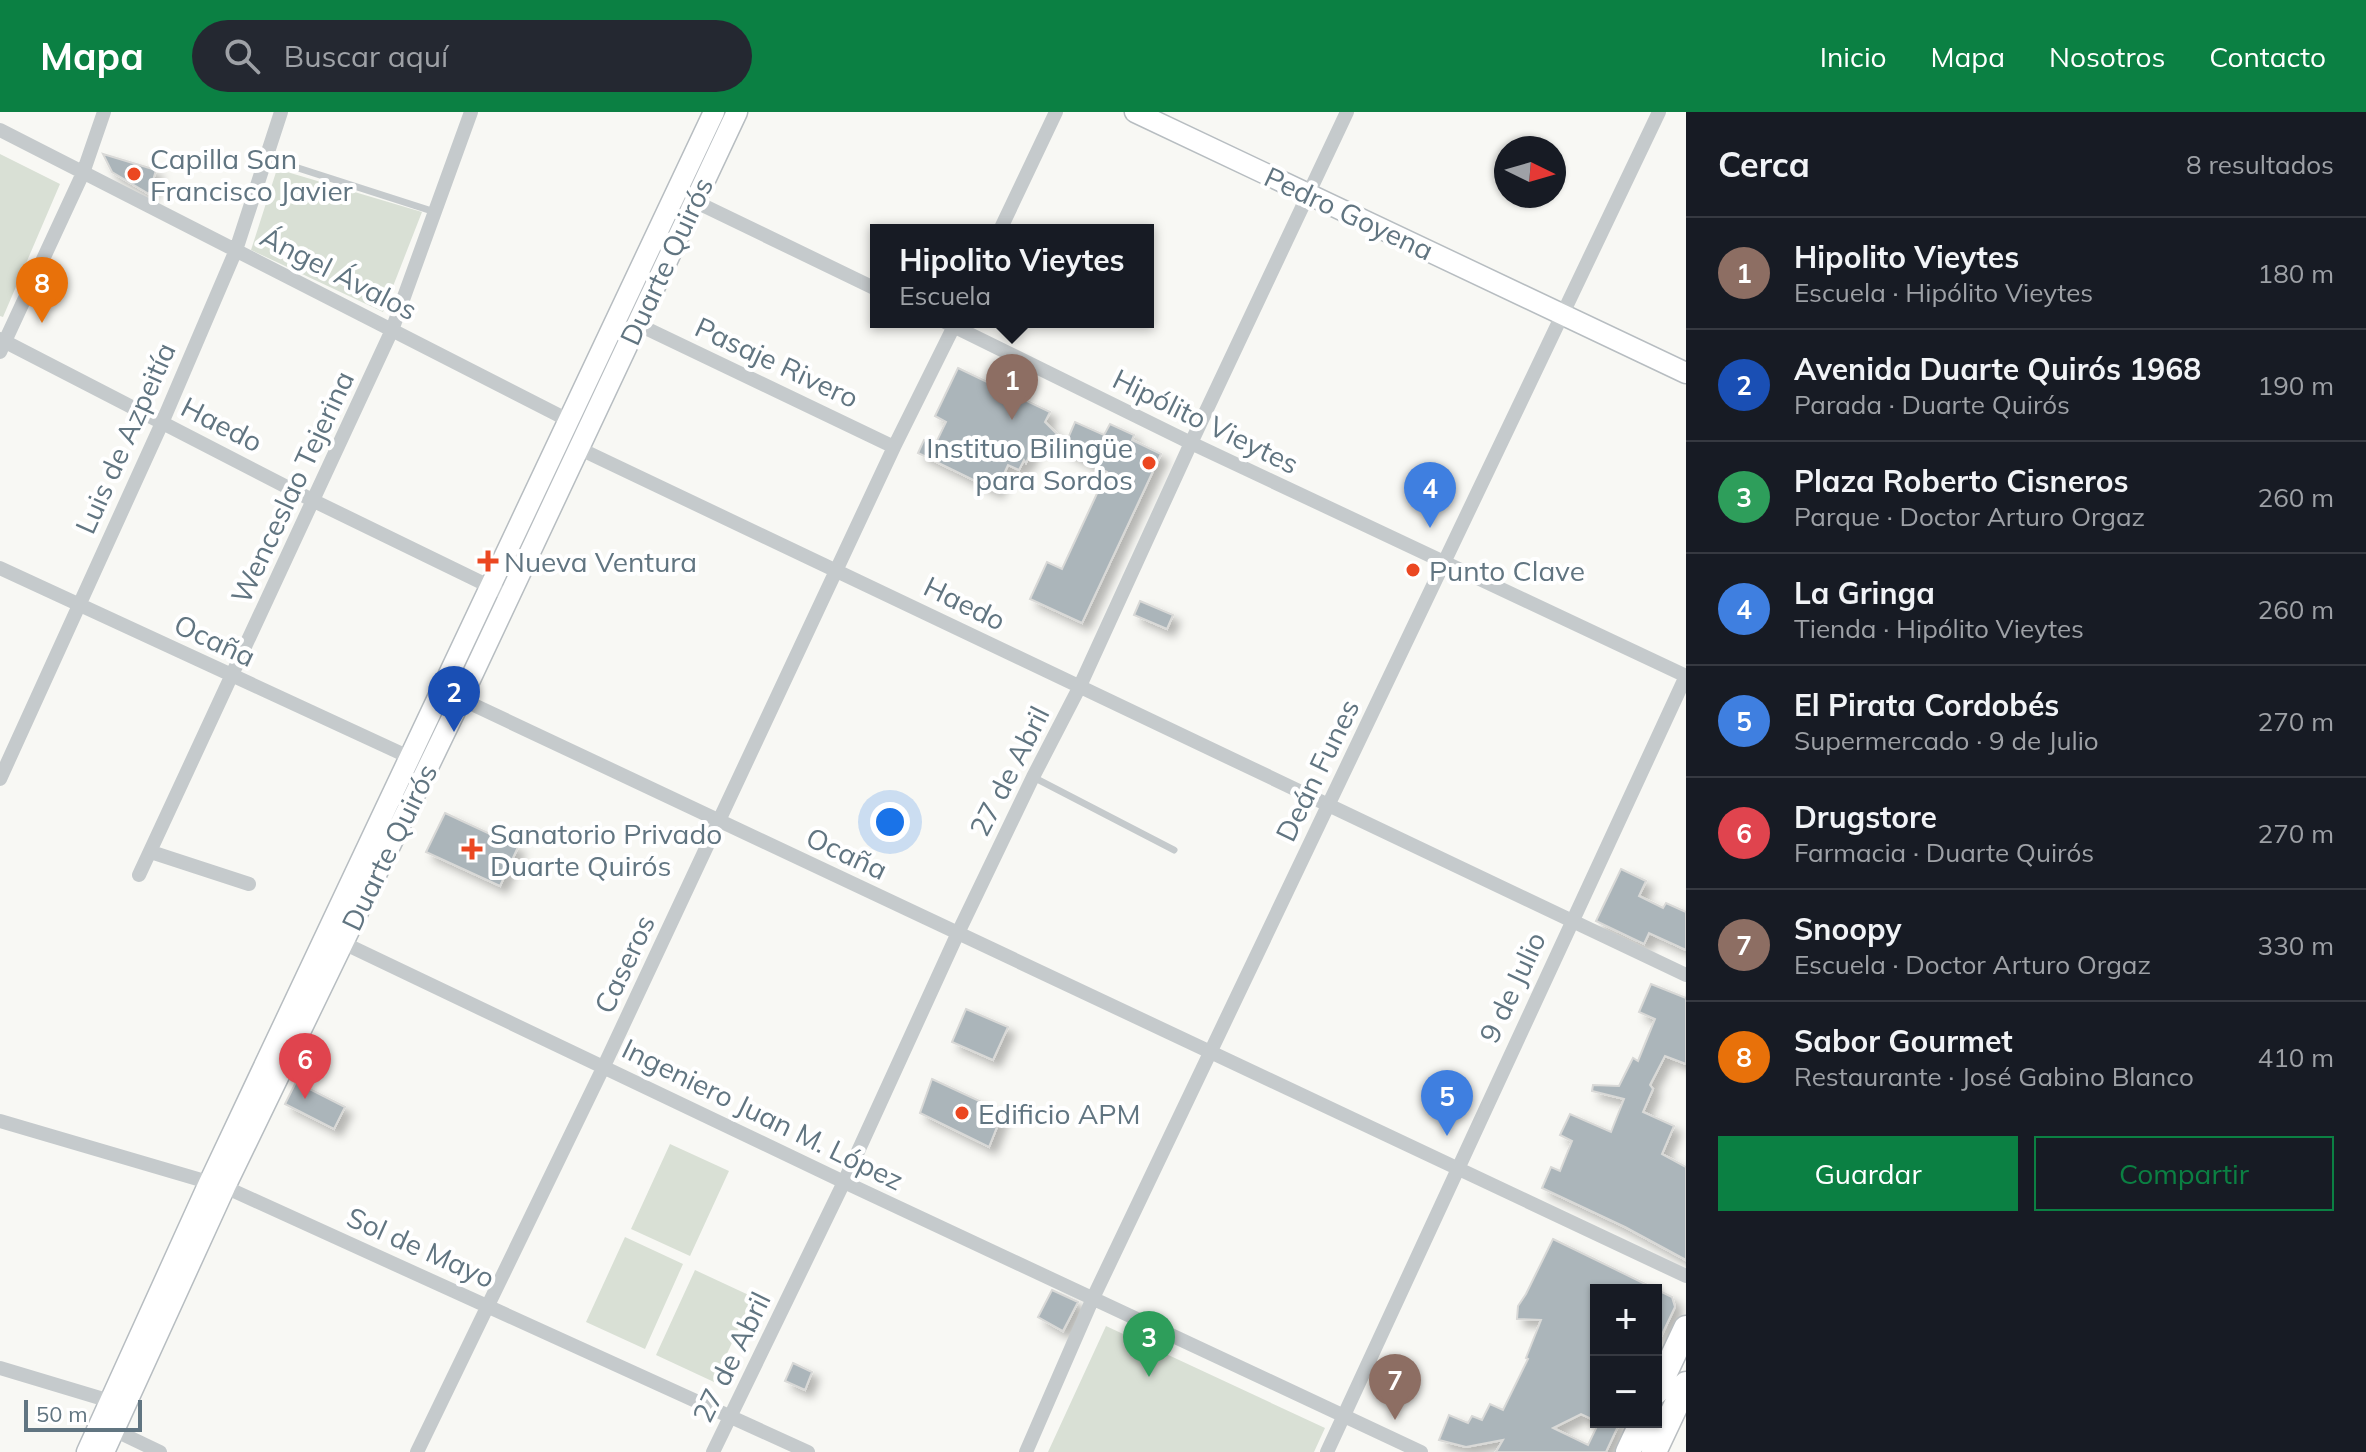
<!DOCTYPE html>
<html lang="es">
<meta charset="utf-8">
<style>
:root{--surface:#171b24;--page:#242831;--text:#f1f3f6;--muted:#9ea1a6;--line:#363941;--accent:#0b8043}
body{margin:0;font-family:Mulish,sans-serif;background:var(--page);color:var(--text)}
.controls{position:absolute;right:24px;bottom:24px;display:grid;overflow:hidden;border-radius:0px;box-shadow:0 2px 6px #0004}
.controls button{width:72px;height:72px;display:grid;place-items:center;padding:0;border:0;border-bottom:2px solid var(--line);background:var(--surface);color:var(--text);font:40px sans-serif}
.compass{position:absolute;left:1494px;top:24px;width:72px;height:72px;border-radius:50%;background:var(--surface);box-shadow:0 2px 6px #0004;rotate:95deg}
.scale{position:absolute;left:24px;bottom:20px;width:118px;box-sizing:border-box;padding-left:8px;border:4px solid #617581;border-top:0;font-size:22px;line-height:28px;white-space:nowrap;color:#617581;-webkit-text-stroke:6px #fff;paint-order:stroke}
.you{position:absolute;left:890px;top:710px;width:28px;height:28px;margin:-20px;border:6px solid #fff;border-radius:50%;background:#1a73e8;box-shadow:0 0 0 12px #1a73e833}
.badge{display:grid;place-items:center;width:52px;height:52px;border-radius:50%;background:var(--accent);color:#fff;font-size:26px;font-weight:700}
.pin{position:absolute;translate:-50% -66px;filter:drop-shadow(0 2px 4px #0008)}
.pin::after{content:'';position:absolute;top:42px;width:28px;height:24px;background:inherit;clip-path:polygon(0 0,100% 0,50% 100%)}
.popup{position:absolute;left:870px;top:112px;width:284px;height:104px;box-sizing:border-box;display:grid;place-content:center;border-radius:0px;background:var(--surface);filter:drop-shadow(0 2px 6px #0005);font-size:26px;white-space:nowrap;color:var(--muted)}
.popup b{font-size:30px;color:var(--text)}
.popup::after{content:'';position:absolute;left:50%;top:100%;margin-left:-16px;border:16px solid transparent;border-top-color:var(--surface)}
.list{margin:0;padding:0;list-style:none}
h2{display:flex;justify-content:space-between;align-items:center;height:104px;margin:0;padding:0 32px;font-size:34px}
h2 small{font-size:26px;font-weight:400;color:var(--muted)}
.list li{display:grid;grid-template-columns:52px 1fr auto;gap:24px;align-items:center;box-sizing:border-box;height:112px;padding:0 32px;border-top:2px solid var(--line)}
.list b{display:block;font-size:30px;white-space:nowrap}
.list p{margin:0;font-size:26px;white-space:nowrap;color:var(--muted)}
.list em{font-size:26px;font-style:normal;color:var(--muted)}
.actions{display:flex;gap:16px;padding:24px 32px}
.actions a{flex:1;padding:18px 0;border:2px solid var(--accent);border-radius:0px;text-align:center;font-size:28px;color:var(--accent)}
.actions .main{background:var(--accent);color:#fff}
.icon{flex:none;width:44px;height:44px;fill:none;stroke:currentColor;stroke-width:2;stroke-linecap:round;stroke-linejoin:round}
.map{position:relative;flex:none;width:1686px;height:1340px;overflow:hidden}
header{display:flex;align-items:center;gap:48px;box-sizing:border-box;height:112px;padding:0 40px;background:var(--accent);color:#fff}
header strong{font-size:38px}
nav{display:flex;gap:44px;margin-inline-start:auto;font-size:28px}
.search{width:560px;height:72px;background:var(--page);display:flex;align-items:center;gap:20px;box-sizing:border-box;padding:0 28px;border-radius:44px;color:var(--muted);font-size:30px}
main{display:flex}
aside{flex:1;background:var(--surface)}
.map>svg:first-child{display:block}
.green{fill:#d9e0d5}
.building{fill:#abb5ba;stroke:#d9d9d7;stroke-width:2;filter:url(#shadow)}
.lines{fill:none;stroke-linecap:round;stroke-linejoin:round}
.secondary-casing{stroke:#b7bdc1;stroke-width:23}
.primary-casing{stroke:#b8bdc0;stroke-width:27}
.lane{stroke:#c5cacc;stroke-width:7}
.street{stroke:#c5cacc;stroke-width:14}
.secondary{stroke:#fff;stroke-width:20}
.primary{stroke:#fff;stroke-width:24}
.poi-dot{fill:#eb4721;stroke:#fff;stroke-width:3}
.labels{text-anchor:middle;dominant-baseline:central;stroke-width:8;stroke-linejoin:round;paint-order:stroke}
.poi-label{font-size:28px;fill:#617581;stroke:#fff;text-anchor:start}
.street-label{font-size:28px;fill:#617581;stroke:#fff}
</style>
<header>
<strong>Mapa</strong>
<div class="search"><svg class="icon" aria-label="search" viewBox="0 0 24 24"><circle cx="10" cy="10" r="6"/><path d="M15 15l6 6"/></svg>Buscar aquí</div>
<nav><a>Inicio</a><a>Mapa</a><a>Nosotros</a><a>Contacto</a></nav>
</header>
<main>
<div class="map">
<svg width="1686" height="1340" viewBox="0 0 1686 1340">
<defs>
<filter id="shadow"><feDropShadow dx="7" dy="7" stdDeviation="4" flood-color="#0004"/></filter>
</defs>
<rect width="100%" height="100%" fill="#f8f8f4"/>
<!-- green -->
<path class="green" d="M0,42L60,72L3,205L0,204Z
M277,57L422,100L383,200L251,138Z
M670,1032L729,1059L690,1144L631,1117Z
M625,1125L683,1152L645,1237L586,1210Z
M695,1158L753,1185L714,1270L656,1243Z
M1106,1214L1325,1316L1314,1340H1048Z"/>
<!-- building -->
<path class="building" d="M103,42L156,58L149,82L112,60Z
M958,256L1050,300L1045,310L1066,331L1075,310L1104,323L1110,312L1134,323L1132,328L1161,342L1082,511L1030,487L1047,450L1062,457L1107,360L1046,329L1043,336L1035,332L1026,351L1024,348L1019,358L1008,353L996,379L918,341L924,328L935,333L946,310L935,304Z
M1140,489L1173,503L1167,517L1134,503Z
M445,701L518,735L500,774L426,740Z
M1621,757L1646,769L1639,784L1663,796L1666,791L1686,800V838L1649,821L1644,832L1596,809Z
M1651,872L1686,886V952L1665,944L1650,973L1653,977L1643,1000L1674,1014L1662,1042L1686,1055V1148L1625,1115L1542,1076L1551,1055L1560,1059L1572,1029L1560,1023L1570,1002L1611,1020L1624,987L1592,979L1593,973L1619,974L1633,946L1638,949L1655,907L1639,900Z
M966,897L1008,915L993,948L952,930Z
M932,967L1003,1000L989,1035L920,1001Z
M296,970L345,995L334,1017L285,992Z
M1553,1127L1672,1185L1675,1195L1656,1235V1178H1596V1309L1581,1302L1553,1316L1588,1333L1599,1310H1620L1606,1340H1496L1503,1328L1466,1335L1439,1328L1449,1303L1468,1311L1472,1304L1482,1308L1490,1292L1503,1298L1528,1247L1526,1246L1541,1208L1517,1207L1518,1194L1526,1182Z
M1052,1178L1078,1190L1063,1219L1038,1205Z
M793,1251L812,1260L805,1278L785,1269Z"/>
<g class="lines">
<defs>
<path id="secondary" d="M1135,0L1686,261
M87,1340L209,1071L714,0
M104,1340L225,1075L461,587L737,0"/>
<path id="primary" d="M1656,1280L1686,1216
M1628,1340L1642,1310
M1654,1340L1686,1272"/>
</defs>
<!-- secondary casing -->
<use href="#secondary" class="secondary-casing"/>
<!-- primary casing -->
<use href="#primary" class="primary-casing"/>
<!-- lane -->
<path class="lane" d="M295,55L435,100
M1033,665L1174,738"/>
<!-- street -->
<path class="street" d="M0,18L568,308
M673,86L694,89L876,177
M1000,118L1056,0
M945,210L1191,331L1686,564L1327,1340
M637,212L894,335
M0,227L314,389L497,478
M0,240L83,61L104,0
M578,336L1686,863
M0,456L409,645
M461,587L1686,1164
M0,667L162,311L236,138L281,0
M151,740L249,772
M139,763L392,218L471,0
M337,828L844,1070L1421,1340
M0,1009L225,1075L808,1340
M0,1256L110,1289
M114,1318L160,1340
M417,1340L604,954L894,335L956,210
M713,1340L844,1070L957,823L1033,665L1079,576L1191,331L1347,0
M1026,1340L1093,1186L1659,0"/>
<!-- secondary -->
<use href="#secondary" class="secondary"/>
<!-- primary -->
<use href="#primary" class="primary"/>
</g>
<!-- markers -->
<g class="poi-dot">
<circle cx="134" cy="62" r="8"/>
<circle cx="1149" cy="351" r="8"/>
<path d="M484 437h8v8h8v8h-8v8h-8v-8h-8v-8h8z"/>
<circle cx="1413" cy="458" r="8"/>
<path d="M468 725h8v8h8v8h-8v8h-8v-8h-8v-8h8z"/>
<circle cx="962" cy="1001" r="8"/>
</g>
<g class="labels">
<!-- poi labels -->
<g class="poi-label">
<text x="150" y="46">Capilla San<tspan x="150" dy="32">Francisco Javier</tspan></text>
<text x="1133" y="335" text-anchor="end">Instituo Bilingüe<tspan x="1133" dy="32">para Sordos</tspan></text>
<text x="504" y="449">Nueva Ventura</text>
<text x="1429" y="458">Punto Clave</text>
<text x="490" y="721">Sanatorio Privado<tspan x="490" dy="32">Duarte Quirós</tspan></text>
<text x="978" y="1001">Edificio APM</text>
</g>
<!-- street labels -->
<g class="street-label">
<text transform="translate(1349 101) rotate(25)">Pedro Goyena</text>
<text transform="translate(666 149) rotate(-65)">Duarte Quirós</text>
<text transform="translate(339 161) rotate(27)">Ángel Ávalos</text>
<text transform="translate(777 250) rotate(25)">Pasaje Rivero</text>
<text transform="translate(1206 309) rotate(26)">Hipólito Vieytes</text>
<text transform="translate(222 312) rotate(27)">Haedo</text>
<text transform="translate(125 326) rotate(-66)">Luis de Azpeitía</text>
<text transform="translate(292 375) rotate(-65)">Wenceslao Tejerina</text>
<text transform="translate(965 491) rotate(26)">Haedo</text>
<text transform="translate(215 528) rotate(25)">Ocaña</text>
<text transform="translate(1317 658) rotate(-64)">Deán Funes</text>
<text transform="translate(1009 659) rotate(-63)">27 de Abril</text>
<text transform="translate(389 735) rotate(-64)">Duarte Quirós</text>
<text transform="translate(847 741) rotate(25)">Ocaña</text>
<text transform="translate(624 852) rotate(-65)">Caseros</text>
<text transform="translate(1512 875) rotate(-65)">9 de Julio</text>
<text transform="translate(763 1002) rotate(26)">Ingeniero Juan M. López</text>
<text transform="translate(421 1135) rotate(24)">Sol de Mayo</text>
<text transform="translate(731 1245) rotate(-64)">27 de Abril</text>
</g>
</g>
</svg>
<div class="controls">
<button>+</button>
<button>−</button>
</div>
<svg class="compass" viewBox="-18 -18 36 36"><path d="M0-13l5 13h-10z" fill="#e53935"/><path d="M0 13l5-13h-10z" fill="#9ea1a6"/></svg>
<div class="scale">50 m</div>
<div class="you"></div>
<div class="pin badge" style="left:1012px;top:308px;background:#8d6e63">1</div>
<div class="popup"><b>Hipolito Vieytes</b>Escuela</div>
<div class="pin badge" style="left:454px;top:620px;background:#1a4fb4">2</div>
<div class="pin badge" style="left:1149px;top:1265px;background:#2e9e5b">3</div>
<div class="pin badge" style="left:1430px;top:416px;background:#3f7fe0">4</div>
<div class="pin badge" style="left:1447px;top:1024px;background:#3f7fe0">5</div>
<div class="pin badge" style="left:305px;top:987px;background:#e0444e">6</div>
<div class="pin badge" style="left:1395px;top:1308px;background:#8d6e63">7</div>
<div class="pin badge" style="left:42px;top:211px;background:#e8710a">8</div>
</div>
<aside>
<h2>Cerca<small>8 resultados</small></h2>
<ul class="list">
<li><span class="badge" style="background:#8d6e63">1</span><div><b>Hipolito Vieytes</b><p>Escuela · Hipólito Vieytes</p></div><em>180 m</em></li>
<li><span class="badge" style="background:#1a4fb4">2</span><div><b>Avenida Duarte Quirós 1968</b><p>Parada · Duarte Quirós</p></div><em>190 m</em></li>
<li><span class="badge" style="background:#2e9e5b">3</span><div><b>Plaza Roberto Cisneros</b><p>Parque · Doctor Arturo Orgaz</p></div><em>260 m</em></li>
<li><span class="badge" style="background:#3f7fe0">4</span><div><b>La Gringa</b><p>Tienda · Hipólito Vieytes</p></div><em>260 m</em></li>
<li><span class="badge" style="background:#3f7fe0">5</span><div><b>El Pirata Cordobés</b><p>Supermercado · 9 de Julio</p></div><em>270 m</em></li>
<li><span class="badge" style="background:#e0444e">6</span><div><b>Drugstore</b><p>Farmacia · Duarte Quirós</p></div><em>270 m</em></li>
<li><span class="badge" style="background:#8d6e63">7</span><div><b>Snoopy</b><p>Escuela · Doctor Arturo Orgaz</p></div><em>330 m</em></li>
<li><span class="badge" style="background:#e8710a">8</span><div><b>Sabor Gourmet</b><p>Restaurante · José Gabino Blanco</p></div><em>410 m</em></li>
</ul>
<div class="actions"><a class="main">Guardar</a><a>Compartir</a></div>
</aside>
</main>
